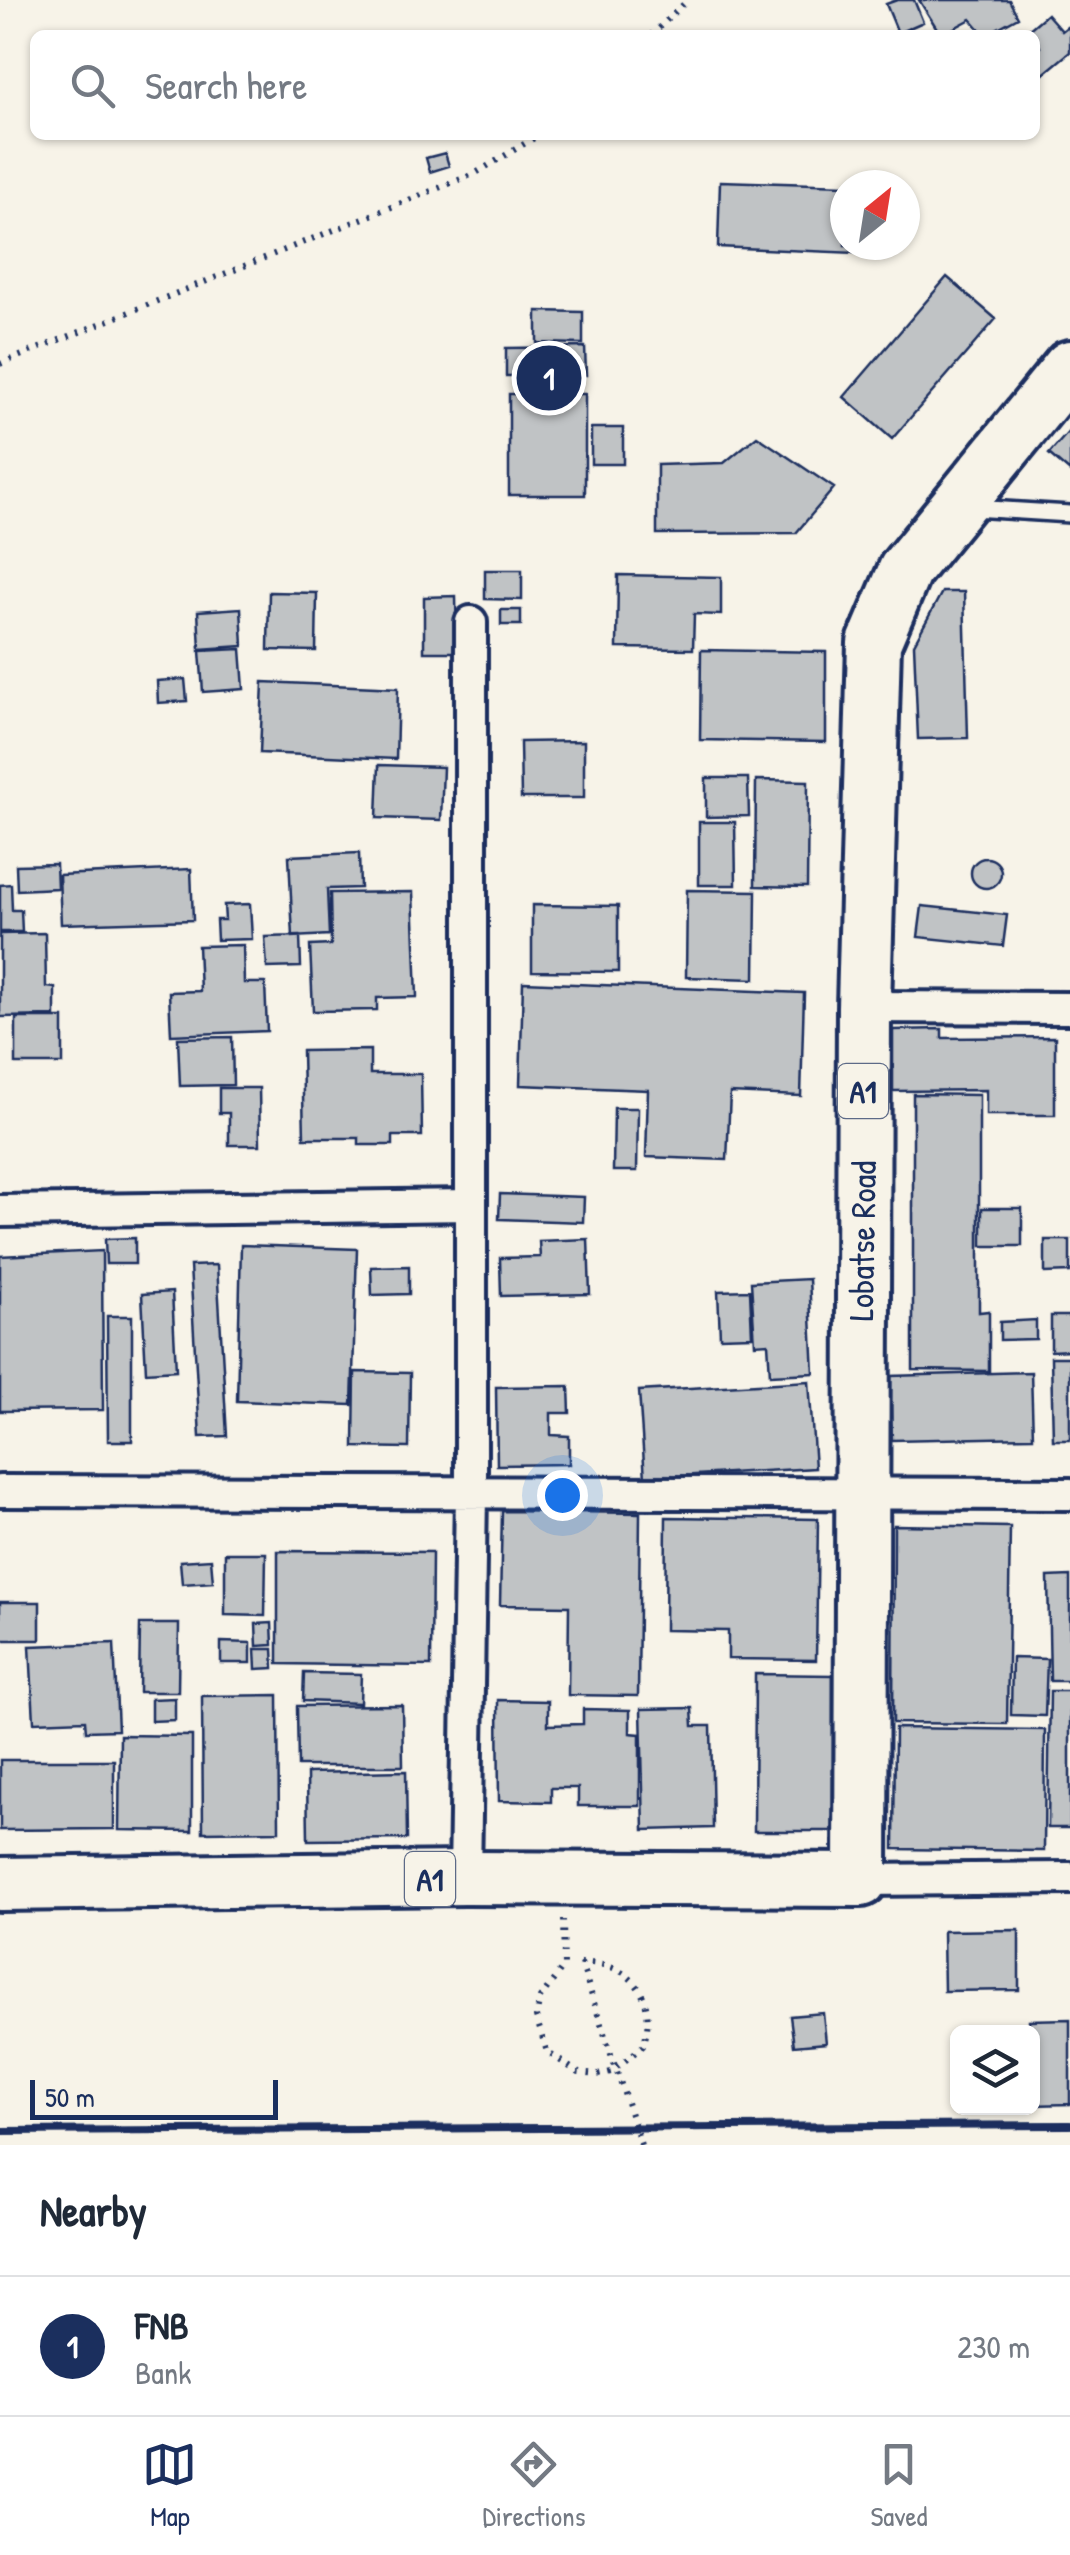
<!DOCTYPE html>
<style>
:root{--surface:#fff;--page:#f6f6f7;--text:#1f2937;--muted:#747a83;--line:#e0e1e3;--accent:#1b2f5e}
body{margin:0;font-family:"Patrick Hand",sans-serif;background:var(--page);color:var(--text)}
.controls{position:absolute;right:30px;bottom:30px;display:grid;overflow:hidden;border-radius:15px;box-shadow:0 2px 8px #0004}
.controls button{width:90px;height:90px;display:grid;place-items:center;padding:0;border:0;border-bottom:2px solid var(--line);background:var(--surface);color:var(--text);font:50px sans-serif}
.compass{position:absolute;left:830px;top:170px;width:90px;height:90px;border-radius:50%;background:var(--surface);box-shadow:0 2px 8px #0004;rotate:30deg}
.scale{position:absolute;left:30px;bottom:25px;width:248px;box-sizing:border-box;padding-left:10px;border:5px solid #1b2f5e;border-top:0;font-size:28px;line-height:35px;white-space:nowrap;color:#1b2f5e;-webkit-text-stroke:8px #f7f3e8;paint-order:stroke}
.you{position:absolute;left:562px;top:1495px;width:35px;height:35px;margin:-25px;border:8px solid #fff;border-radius:50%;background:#1a73e8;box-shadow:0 0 0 15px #1a73e833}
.badge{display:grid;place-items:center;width:65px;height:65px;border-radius:50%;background:var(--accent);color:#fff;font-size:32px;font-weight:700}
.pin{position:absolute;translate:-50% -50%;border:5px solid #fff;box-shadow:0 2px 10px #0006}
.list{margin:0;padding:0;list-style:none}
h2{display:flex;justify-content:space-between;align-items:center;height:130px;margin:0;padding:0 40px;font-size:42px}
h2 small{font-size:32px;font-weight:400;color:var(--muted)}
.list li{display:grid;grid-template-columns:65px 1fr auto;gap:30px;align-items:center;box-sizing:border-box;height:140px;padding:0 40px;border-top:2px solid var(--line)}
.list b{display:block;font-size:38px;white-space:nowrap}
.list p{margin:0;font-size:32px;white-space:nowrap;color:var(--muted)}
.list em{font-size:32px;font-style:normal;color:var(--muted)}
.icon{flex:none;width:55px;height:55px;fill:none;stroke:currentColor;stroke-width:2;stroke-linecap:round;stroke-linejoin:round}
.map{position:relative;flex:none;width:1070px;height:2145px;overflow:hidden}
.search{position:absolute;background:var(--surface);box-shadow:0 2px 8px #0004;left:30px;right:30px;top:30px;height:110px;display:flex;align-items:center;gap:25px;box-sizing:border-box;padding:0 35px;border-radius:15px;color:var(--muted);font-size:38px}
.sheet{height:270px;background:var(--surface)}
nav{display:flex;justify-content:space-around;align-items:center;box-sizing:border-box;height:140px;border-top:2px solid var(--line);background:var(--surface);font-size:28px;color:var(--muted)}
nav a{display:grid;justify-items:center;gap:5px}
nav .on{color:var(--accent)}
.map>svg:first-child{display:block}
.building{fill:#c0c3c5;stroke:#1b2f5e;stroke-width:2.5}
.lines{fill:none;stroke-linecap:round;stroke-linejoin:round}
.service-casing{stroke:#1b2f5e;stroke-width:22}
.minor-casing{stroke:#1b2f5e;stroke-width:38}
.trunk-casing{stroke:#1b2f5e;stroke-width:60}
.path{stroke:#1b2f5e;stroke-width:6;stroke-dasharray:2.5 8;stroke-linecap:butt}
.service{stroke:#f7f3e8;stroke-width:15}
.minor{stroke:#f7f3e8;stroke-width:30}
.trunk{stroke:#f7f3e8;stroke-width:52}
.rail{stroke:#1b2f5e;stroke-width:8}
.path-bridge{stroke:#1b2f5e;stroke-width:6;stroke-dasharray:2.5 8;stroke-linecap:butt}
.labels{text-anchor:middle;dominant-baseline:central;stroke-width:10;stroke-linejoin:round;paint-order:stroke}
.shield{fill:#f7f3e8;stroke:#5d6a87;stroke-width:2.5}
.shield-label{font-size:32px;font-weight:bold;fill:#1b2f5e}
.street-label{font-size:35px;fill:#1b2f5e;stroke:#f7f3e8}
</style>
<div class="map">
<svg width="1070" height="2145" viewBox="0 0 1070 2145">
<rect width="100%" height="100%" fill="#f7f3e8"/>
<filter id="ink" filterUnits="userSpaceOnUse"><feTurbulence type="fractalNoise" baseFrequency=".01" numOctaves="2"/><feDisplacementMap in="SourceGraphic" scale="20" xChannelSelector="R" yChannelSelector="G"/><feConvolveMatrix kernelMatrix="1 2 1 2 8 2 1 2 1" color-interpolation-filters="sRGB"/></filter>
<g filter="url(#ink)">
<!-- building -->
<path class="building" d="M897,0H914L923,22L898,33L886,4Z
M919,0H1009L1018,17L985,35L971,19L941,35Z
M1047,14L1062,31L1067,27L1070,30V52L1035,81V51L1040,47L1035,35L1027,31Z
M445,153L449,166L430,172L426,158Z
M720,181L845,185V245H879V254L718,247Z
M947,277L996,319L892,439L844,397Z
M537,311L583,312V344L537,343Z
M585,347L586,375L506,376V348Z
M509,394H585V495H509Z
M591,428H623V464H591Z
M1070,430V472L1049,454Z
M757,436L834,488L796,533L657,534V465L724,463Z
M485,570H522V600L485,599Z
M618,575L721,577V615L694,614L693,649L617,648Z
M269,592L317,593L316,651L268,650Z
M942,592H964L968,738L918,739L914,644Z
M456,596L457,652H424V597Z
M241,608L243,646L200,649L198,611Z
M501,610H521V625H501Z
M241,649L244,689L203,692L200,651Z
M701,650L826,652V742L700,740Z
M185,679L187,701L158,703L157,681Z
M263,682L398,688L396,759L260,753Z
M584,741V798H521L520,742Z
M379,765L443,767L441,820L377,818Z
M706,778H748L749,816L706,817Z
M756,780L808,781L807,887L755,886Z
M699,822H735L736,885H699Z
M359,853L360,888L327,889L329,935L293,937L289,856Z
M971 873a15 15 0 1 1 30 0a15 15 0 1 1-30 0Z
M56,864L57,888L17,890L16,865Z
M191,869L193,920L61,924L59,875Z
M11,884L12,910H21L22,932H0V885Z
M687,890L756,891L755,979L686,977Z
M413,892L417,997L377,998V1010L313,1011L310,946L331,945L330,893Z
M250,904L252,939L217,940L216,920H225L224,905Z
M532,905L618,906V972L532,971Z
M922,906L1007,915L1003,946L918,937Z
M45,933L46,987L55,988V1016L0,1017V934Z
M300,936L301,967L267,968L265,937Z
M243,945L244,983H265L267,1031L171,1035L169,992L200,991L198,946Z
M523,982L804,993L801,1096L730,1093L727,1160L646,1157L648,1090L520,1085Z
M16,1018H63V1064H16Z
M942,1029V1038L1055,1037V1115H986V1090L893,1091V1030Z
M232,1037L233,1085L180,1086L178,1038Z
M370,1050V1074H421L422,1136H393V1145H359V1138H304L302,1051Z
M219,1088H259L260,1145H229V1113H219Z
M913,1094L979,1095V1312L989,1311V1371L913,1370Z
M614,1108H638L637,1171H613Z
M500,1194L584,1197L583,1222L499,1219Z
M982,1208H1022V1246H982Z
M135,1238V1264H106L105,1239Z
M588,1239L590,1294L501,1296L500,1258L540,1257L539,1241Z
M1045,1240H1070V1272L1045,1273Z
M241,1245L357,1249L352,1405L237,1401Z
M102,1251L103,1410L0,1411V1256Z
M217,1265L227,1436L200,1437L190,1266Z
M409,1266V1294L372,1295L371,1267Z
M809,1279L814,1373L770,1375L768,1343L755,1344L751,1282Z
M750,1290L752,1336L720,1337L718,1291Z
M172,1292L176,1370L146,1372L142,1294Z
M107,1316H132V1441H108Z
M1051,1316H1070V1350L1051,1351Z
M1036,1320V1339L1000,1340V1322Z
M1051,1357H1070V1440H1053Z
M355,1372L410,1373L409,1448L354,1447Z
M1031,1372L1033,1437L892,1440L890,1376Z
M809,1381L815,1468L645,1478L639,1391Z
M569,1386L570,1413H551V1435L569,1436V1464L497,1465L496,1387Z
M502,1511L640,1513L638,1696L568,1695L569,1606L500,1605Z
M666,1517L818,1519L816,1660L728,1659V1631L665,1630Z
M894,1525L1010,1527L1007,1724L893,1723Z
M278,1551L432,1552L431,1666L278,1664Z
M225,1553H266L265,1616L225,1615Z
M211,1559L213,1582L182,1584L180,1561Z
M1070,1576V1681H1050L1048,1577Z
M0,1602H40V1640H0Z
M272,1623L273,1645L257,1646L256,1624Z
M140,1624H179L178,1692H139Z
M221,1642L251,1643V1663H221Z
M114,1643L118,1730L86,1731L85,1720L34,1722L30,1646Z
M255,1649H273L274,1668L256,1669Z
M1012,1658L1047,1659L1045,1716L1011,1715Z
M304,1673L361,1674L360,1703L303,1701Z
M755,1674L833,1675V1831H754Z
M1050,1691H1070V1828H1048Z
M278,1695L279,1831L203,1832L202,1696Z
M175,1698V1720L151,1721V1699Z
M498,1700L548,1701V1725L583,1724V1709L630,1710V1733L640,1734V1806H578V1788H551V1802L499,1801Z
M402,1705L403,1766H298L297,1706Z
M692,1708L693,1726H711L713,1828L644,1830L641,1709Z
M895,1728L1045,1730L1044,1851L894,1849Z
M120,1735L192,1736V1831L119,1830Z
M0,1760H114V1829L0,1830Z
M406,1771L407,1839L308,1840L307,1773Z
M1019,1930V1990L944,1991L943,1931Z
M823,2013L826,2043L794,2046L790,2016Z
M1070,2019V2104L1032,2105L1029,2020Z"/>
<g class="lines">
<defs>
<path id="service" d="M972,508L1070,514"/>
<path id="minor" d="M864,1007L1070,1008
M0,1211L471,1205
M0,1491L1070,1494
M465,1878L471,1493V622
M861,1880L1070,1878"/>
<path id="trunk" d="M0,1884L465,1878L861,1880L864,1007L874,643L905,570L1070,367"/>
</defs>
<!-- service casing -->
<use href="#service" class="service-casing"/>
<!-- minor casing -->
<use href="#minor" class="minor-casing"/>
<!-- trunk casing -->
<use href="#trunk" class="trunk-casing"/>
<!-- path -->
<path class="path" d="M651,35L688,0
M0,364L476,173L539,135
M563,1920L564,1966L540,1998L536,2017L547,2052L579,2073L598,2075L611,2072L643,2046C659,1999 632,1961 581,1963"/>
<!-- service -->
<use href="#service" class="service"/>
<!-- minor -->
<use href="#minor" class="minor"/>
<!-- trunk -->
<use href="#trunk" class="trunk"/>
<!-- rail -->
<path class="rail" d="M0,2131L1070,2125"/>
<!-- path-bridge -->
<path class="path-bridge" d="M581,1963L641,2145"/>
</g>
</g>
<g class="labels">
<!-- shield labels -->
<g class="shield">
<rect x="838" y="1064" width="50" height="54" rx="8"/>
<rect x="405" y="1852" width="50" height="54" rx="8"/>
</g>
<g class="shield-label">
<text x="863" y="1091">A1</text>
<text x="430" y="1879">A1</text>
</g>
<!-- street labels -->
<g class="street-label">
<text transform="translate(862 1241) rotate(-89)">Lobatse Road</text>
</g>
</g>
</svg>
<div class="controls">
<button><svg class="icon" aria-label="layers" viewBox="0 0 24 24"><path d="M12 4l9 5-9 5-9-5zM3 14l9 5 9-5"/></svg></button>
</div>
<svg class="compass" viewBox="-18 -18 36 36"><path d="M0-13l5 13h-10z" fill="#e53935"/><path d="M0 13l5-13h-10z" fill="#747a83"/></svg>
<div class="scale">50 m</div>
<div class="you"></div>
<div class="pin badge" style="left:549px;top:378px">1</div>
<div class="search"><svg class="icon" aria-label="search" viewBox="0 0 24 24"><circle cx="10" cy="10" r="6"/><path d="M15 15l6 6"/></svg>Search here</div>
</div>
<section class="sheet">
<h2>Nearby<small></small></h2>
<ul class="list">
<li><span class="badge">1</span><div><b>FNB</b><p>Bank</p></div><em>230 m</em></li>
</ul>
</section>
<nav>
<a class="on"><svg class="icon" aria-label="map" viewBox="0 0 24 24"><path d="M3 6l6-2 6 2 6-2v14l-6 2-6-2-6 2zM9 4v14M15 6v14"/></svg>Map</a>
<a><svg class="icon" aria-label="directions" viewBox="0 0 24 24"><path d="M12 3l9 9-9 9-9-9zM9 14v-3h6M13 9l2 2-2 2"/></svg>Directions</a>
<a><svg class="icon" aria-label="saved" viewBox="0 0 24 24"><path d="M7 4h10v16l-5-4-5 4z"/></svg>Saved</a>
</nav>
